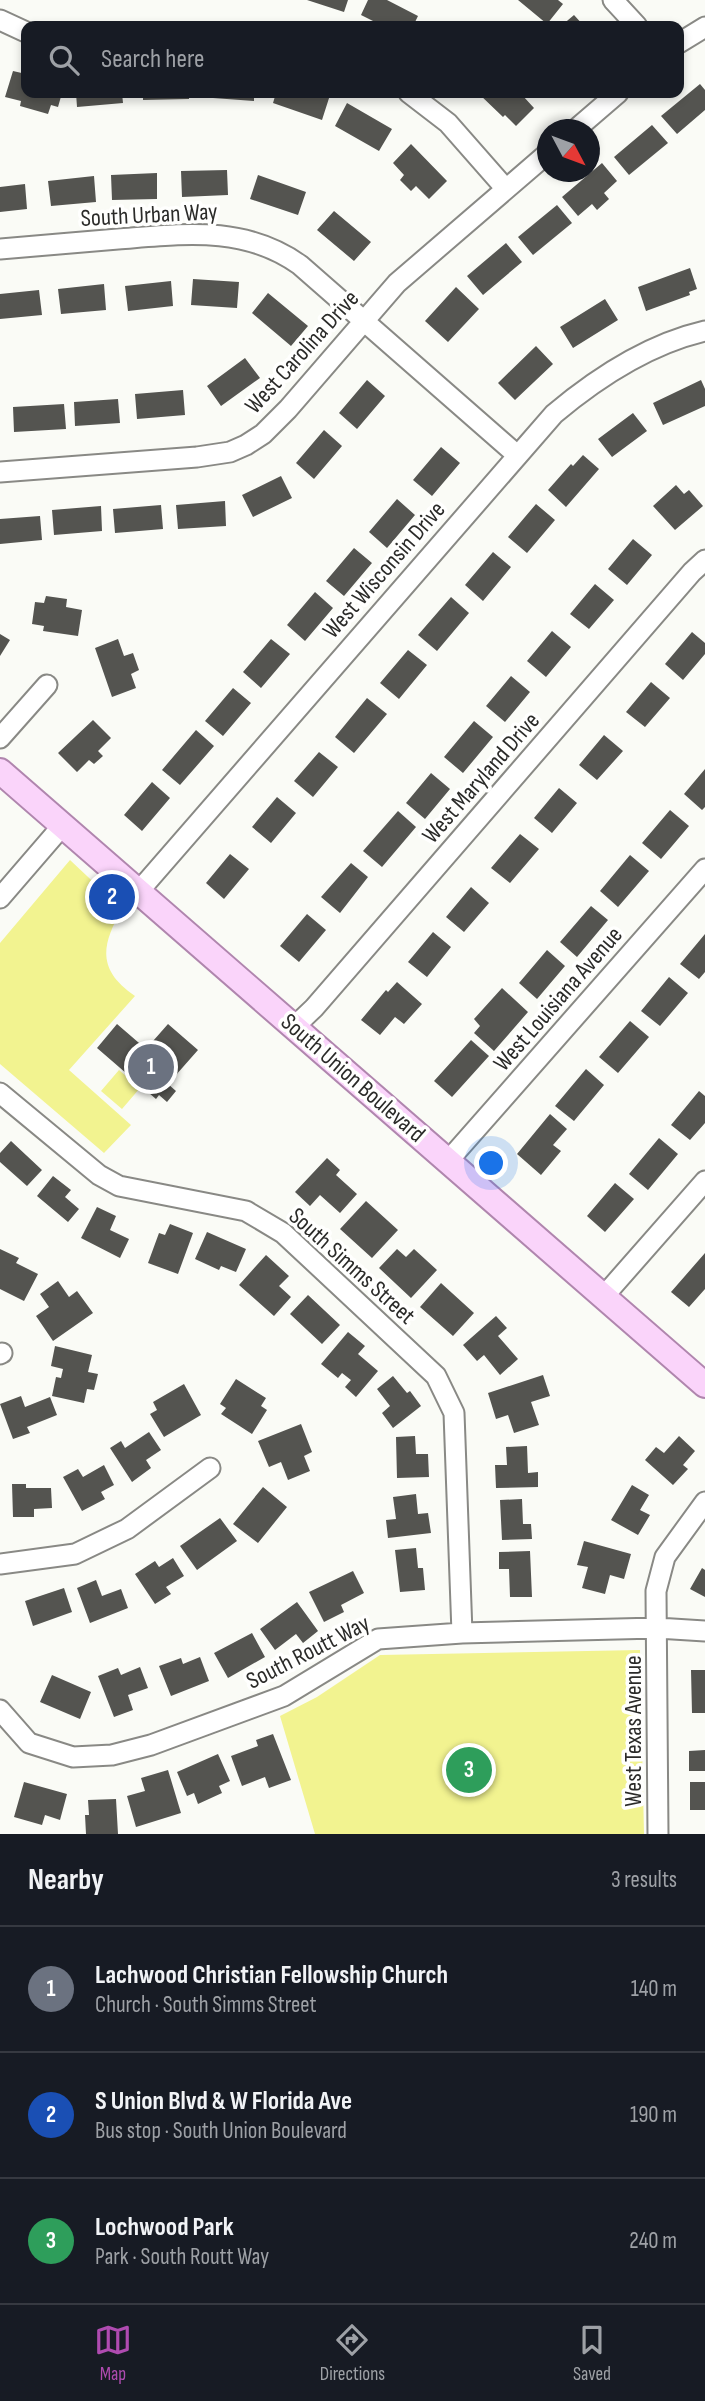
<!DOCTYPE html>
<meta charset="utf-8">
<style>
:root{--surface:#171b24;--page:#242831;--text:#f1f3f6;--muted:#9ea1a6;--line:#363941;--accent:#af4bb0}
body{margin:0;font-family:"Sofia Sans Condensed",sans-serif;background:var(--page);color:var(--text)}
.compass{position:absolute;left:537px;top:119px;width:63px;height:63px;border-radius:50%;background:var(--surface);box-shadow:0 4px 10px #0003;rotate:131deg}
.you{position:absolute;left:492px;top:1164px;width:24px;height:24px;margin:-18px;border:5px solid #fff;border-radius:50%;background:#1a73e8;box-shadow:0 0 0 10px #1a73e833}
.badge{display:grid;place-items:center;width:46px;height:46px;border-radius:50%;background:var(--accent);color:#fff;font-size:23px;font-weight:700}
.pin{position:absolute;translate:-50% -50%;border:4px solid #fff;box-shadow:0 2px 7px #0006}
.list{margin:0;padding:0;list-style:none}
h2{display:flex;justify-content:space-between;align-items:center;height:91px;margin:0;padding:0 28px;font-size:30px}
h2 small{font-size:23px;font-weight:400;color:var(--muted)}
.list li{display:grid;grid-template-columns:46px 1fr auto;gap:21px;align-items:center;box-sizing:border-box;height:126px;padding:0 28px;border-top:2px solid var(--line)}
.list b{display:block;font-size:26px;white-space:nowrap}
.list p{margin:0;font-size:23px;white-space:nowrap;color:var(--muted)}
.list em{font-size:23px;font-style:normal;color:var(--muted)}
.icon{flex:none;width:38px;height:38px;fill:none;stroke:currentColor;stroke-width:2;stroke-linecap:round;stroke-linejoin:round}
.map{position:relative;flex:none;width:705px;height:1834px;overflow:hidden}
.search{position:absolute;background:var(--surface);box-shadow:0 4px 10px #0003;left:21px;right:21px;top:21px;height:77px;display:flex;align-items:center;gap:18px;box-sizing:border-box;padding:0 24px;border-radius:14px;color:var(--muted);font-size:26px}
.sheet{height:469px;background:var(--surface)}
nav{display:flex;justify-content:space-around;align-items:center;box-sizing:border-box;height:98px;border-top:2px solid var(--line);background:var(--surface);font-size:19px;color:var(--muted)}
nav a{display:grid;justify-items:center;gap:4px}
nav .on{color:var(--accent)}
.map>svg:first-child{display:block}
.green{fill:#f2f390}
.building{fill:#545450}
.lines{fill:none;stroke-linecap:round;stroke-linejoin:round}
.minor-casing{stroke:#898985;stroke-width:23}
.major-casing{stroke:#b086ae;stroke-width:28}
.minor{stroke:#fff;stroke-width:19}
.major{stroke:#fad4fa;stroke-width:24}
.labels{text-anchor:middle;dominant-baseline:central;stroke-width:7;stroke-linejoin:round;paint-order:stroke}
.street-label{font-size:24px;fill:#2b2b29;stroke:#fffffe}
</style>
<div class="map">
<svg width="705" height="1834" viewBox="0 0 705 1834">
<rect width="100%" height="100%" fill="#fafbf6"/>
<!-- green -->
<path class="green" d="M70,860L122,909C101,946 97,970 135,996L69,1070L131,1125L104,1153L0,1064V943Z
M119,1070L140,1088L122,1109L101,1091Z
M640,1650L644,1834H315L280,1716L317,1697L380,1655Z"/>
<!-- building -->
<path class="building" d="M307,0H348L344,12Z
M368,0H387L418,16L413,26H383L361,15Z
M518,0H558L563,4L547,24Z
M574,15L584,26H561Z
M13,71L26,74V93H62L58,107L51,105L48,114L20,106L21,101L5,97Z
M700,84L705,90V110L677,134L661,116Z
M76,93H122L123,103L77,107Z
M143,93H189V99L143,100Z
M213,93H254V101L213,98Z
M276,93H321L330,95L322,120L273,103Z
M478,93H526L523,96L534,108L516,126L505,115L503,117Z
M347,103L392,129L379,151L335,126Z
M652,125L668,143L629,175L614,157Z
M411,144L447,181L429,199L416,186L411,191L400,180L404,175L393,163Z
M602,163L617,181L604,193L609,199L597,210L592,204L578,216L562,197Z
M227,170L228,195L182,197L181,171Z
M157,173V199L112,200L111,175Z
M258,175L306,192L298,215L250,199Z
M94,176L96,202L51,206L48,181Z
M25,184L27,209L0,212V187Z
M557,205L572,223L533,255L518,237Z
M334,211L371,242L354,261L317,230Z
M506,243L522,262L483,295L467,276Z
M690,268L697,289L689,292L690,295L646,311L638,287Z
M193,279L239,282L237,308L191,305Z
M171,281L173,306L128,311L125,286Z
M104,284L106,310L61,314L58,289Z
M456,287L479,309L448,342L425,321Z
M39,290L42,315L0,319V294Z
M268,293L308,326L291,346L252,313Z
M605,299L618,320L573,348L560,327Z
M536,346L553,364L515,400L498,383Z
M245,358L260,378L221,406L207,386Z
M367,380L385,396L357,429L339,413Z
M701,380L705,389V406L663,425L653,403Z
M183,390L185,415L137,419L135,394Z
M118,399L120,423L75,426L74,402Z
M64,404L66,429L14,432L13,407Z
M633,413L647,431L612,457L598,439Z
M324,430L342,446L314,479L296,463Z
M441,447L460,463L432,496L413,480Z
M583,455L599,469L566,507L548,490L571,464L573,466Z
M281,476L292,498L253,517L242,495Z
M676,485L684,494L689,490L703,506L675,530L653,506Z
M397,499L415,515L387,548L369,532Z
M225,501L226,526L178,529L176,505Z
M536,504L555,520L527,553L508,537Z
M161,505L163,529L115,533L113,509Z
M101,506L102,531L54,535L52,510Z
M40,516L42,540L0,544V519Z
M633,539L652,555L627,585L608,569Z
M354,548L372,563L344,596L326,581Z
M493,552L511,567L483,601L465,585Z
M595,584L614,600L589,629L570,614Z
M315,592L333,608L305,641L287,625Z
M46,596L67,599L66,607L82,610L78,636L43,631L44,626L32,624L35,602L44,603Z
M451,597L469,613L437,651L418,635Z
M552,631L571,647L546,677L527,661Z
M692,632L705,643V654L683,680L665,664Z
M0,634L10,640L0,656Z
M118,639L124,656L133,653L139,670L131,674L136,688L112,697L95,648Z
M271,639L290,654L261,688L243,672Z
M408,650L427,665L399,699L380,683Z
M511,676L530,692L505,722L486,706Z
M651,682L670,698L645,727L626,712Z
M233,688L251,703L223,736L205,721Z
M367,698L387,714L354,753L335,737Z
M93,720L111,738L98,751L103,756L94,764L89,760L77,772L58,753Z
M474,721L493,737L463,773L444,757Z
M196,730L214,746L180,785L162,770Z
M604,735L623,751L597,780L579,765Z
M319,752L338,767L313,797L294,781Z
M705,769V807L702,810L684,794Z
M431,773L450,789L425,819L406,803Z
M152,782L170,798L142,831L124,815Z
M559,788L577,803L552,833L534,818Z
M277,797L296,813L271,843L252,827Z
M670,810L689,826L661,859L642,843Z
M398,811L416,827L382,867L363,851Z
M520,834L539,849L510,883L491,868Z
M230,854L249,869L224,899L206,883Z
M630,855L649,871L618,907L600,891Z
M351,863L368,877L340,913L321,897Z
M471,887L489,903L464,932L446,917Z
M591,906L608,920L577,957L560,942Z
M307,914L326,930L299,962L280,946Z
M433,932L451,947L427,977L408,962Z
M705,934V972L699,979L680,964Z
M547,950L565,966L537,999L519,983Z
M669,977L688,993L660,1026L641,1011Z
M397,982L422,1004L404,1024L395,1017L380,1035L361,1020L386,990L388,992Z
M502,988L528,1012L494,1051L474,1033L480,1026L474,1019Z
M630,1021L649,1037L618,1073L599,1057Z
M117,1024L146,1049L168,1024L198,1050L168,1084L176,1091L167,1102L159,1095L156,1099L97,1048Z
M471,1040L489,1056L452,1097L434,1081Z
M586,1069L604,1085L574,1121L555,1106Z
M699,1091L705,1096V1123L690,1140L671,1125Z
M550,1114L567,1129L553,1145L561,1151L541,1175L517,1154Z
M659,1138L678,1154L648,1190L629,1174Z
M11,1141L42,1170L27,1186L0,1162V1153Z
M327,1158L340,1170L336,1175L357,1194L340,1213L320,1195L310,1206L295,1192Z
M53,1176L71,1190L65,1197L79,1209L68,1222L37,1196Z
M615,1183L634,1199L605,1232L587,1216Z
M366,1201L398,1230L372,1258L340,1229Z
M97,1207L116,1216L110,1230L129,1239L120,1258L81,1238Z
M170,1224L193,1233L178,1274L148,1263L159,1233L165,1235Z
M207,1232L246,1249L236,1272L221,1266L219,1270L195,1259Z
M0,1249L19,1258L16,1263L38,1274L24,1301L0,1289Z
M397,1249L406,1257L414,1249L437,1270L411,1298L379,1268Z
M705,1253V1289L689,1307L671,1292Z
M266,1255L289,1276L279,1286L291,1297L274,1316L239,1285Z
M58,1281L69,1297L77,1291L93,1313L53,1341L36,1316L49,1307L40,1294Z
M441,1283L474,1313L453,1336L420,1307Z
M308,1295L340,1325L322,1344L290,1314Z
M496,1316L507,1328L498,1336L518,1359L500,1375L484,1355L477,1361L463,1345Z
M348,1332L365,1346L358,1354L378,1371L356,1397L345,1387L351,1380L342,1373L338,1378L321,1364Z
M55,1346L92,1355L88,1372L98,1374L94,1390L87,1389L84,1403L52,1396L56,1377L61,1378L63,1369L51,1366Z
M543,1375L550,1396L531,1402L539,1425L514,1433L508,1415L496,1419L488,1393Z
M393,1376L407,1393L410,1391L421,1406L393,1428L382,1413L390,1406L377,1389Z
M236,1379L266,1398L261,1406L267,1410L252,1434L221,1414L226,1408L220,1404Z
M184,1384L201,1415L164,1437L150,1414L157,1410L153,1402Z
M21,1396L25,1407L50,1397L57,1415L27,1427L30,1433L13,1439L0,1404Z
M301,1424L312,1452L304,1456L310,1471L288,1480L281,1462L269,1467L258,1441Z
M149,1432L161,1450L146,1460L151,1468L132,1482L110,1448L121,1441L125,1448Z
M415,1436L416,1454H428L429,1477L397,1478L396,1437Z
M679,1436L695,1451L683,1465L688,1469L673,1485L645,1460L656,1447L664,1453Z
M527,1446L528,1473L538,1472V1487L496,1488L495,1465H507L506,1447Z
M104,1465L114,1485L101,1492L105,1499L82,1511L63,1477L78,1469L83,1477Z
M12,1484H26V1488H51L52,1508L34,1509V1517H13Z
M632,1485L649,1495L640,1510L650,1515L638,1535L611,1520Z
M263,1487L287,1507L258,1543L233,1524Z
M416,1494L418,1514L428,1513L431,1533L388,1538L386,1520L396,1519L393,1497Z
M522,1499L523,1524H531L532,1539L502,1540L500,1500Z
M220,1518L237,1541L197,1570L180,1546Z
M584,1541L631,1554L624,1579L610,1575L605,1594L582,1588L588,1567L577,1565Z
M416,1548L418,1568H423L425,1590L400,1592L395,1550Z
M530,1551L532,1597H510L509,1569H499V1552Z
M173,1558L184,1576L166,1587L171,1594L155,1604L135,1574L155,1561L159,1567Z
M702,1568L705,1570V1597L690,1589Z
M353,1571L364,1593L341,1605L344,1612L324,1622L309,1592Z
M96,1580L102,1596L121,1589L128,1608L90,1623L77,1588Z
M64,1588L72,1612L33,1626L25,1601Z
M297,1602L318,1631L303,1643L296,1634L275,1650L260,1629Z
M252,1633L265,1657L228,1678L214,1653Z
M200,1657L209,1681L171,1696L159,1666L181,1658L183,1664Z
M140,1667L148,1688L128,1695L133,1710L114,1717L98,1676L118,1668L121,1675Z
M691,1670H705V1713H692Z
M52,1675L91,1692L80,1719L40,1702Z
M273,1734L291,1780L269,1788L265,1777L242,1786L231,1756L258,1746L256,1740Z
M705,1750V1771H689V1751Z
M218,1754L230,1781L219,1786L222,1793L198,1804L194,1793L187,1796L177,1772Z
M168,1770L181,1813L136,1827L127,1796L145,1791L141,1778Z
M24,1782L67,1794L60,1820L45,1815L42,1825L14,1817Z
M690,1782H705V1810H690Z
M116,1799L118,1834H86L85,1815H89L88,1800Z"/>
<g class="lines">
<defs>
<path id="minor" d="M613,0L637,26
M0,20L26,32
M679,43L705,27
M409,93L448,123L506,189
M575,130L618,93
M0,249C39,246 79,242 118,239C183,234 244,225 300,265L517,455
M0,472L197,457L230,452L246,445L263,434L288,409L397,283L548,153
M0,738L47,685
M139,891L554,414C598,377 649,344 705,331
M0,898L63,825
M294,1027L314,1008L692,572L705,560
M0,1093L99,1175L119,1186L246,1211L283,1233L436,1376L454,1413L462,1633
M448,1161L705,869
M604,1296L705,1181
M0,1354L2,1353
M0,1564L75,1554L127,1529L210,1468
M0,1710L29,1743L73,1757L112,1755L151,1745L284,1696L378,1639L462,1633L657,1628L705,1631
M658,1834L656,1591L665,1557L705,1502"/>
<path id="major" d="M0,771L705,1385"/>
</defs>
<!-- minor casing -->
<use href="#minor" class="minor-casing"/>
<!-- major casing -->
<use href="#major" class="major-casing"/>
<!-- minor -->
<use href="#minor" class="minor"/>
<!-- major -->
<use href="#major" class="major"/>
</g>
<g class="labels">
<!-- street labels -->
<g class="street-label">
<text transform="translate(149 215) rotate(-3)">South Urban Way</text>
<text transform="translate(302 352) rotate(-48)">West Carolina Drive</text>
<text transform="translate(384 570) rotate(-49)">West Wisconsin Drive</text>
<text transform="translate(481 778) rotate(-49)">West Maryland Drive</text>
<text transform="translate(558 999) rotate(-49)">West Louisiana Avenue</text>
<text transform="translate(353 1078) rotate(41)">South Union Boulevard</text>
<text transform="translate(352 1266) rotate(42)">South Simms Street</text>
<text transform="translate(308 1652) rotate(-27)">South Routt Way</text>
<text transform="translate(633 1731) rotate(-90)">West Texas Avenue</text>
</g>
</g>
</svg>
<svg class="compass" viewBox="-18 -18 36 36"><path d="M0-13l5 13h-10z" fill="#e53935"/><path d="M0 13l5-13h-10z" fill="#9ea1a6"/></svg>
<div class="you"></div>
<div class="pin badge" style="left:151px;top:1067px;background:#6b7280">1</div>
<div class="pin badge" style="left:112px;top:897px;background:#1a4fb4">2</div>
<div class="pin badge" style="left:469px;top:1770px;background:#2e9e5b">3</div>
<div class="search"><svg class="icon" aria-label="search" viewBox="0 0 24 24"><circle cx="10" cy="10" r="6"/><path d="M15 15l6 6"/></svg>Search here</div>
</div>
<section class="sheet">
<h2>Nearby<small>3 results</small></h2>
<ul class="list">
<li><span class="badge" style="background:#6b7280">1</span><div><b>Lachwood Christian Fellowship Church</b><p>Church · South Simms Street</p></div><em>140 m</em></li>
<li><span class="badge" style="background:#1a4fb4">2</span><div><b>S Union Blvd &amp; W Florida Ave</b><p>Bus stop · South Union Boulevard</p></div><em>190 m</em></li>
<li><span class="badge" style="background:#2e9e5b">3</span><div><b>Lochwood Park</b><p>Park · South Routt Way</p></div><em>240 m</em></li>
</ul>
</section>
<nav>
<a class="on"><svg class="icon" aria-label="map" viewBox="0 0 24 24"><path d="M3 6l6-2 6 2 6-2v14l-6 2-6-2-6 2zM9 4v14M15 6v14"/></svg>Map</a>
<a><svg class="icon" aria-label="directions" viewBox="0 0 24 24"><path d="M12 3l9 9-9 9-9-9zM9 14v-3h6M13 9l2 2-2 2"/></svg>Directions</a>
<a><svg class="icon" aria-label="saved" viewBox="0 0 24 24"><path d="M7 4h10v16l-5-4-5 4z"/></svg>Saved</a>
</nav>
